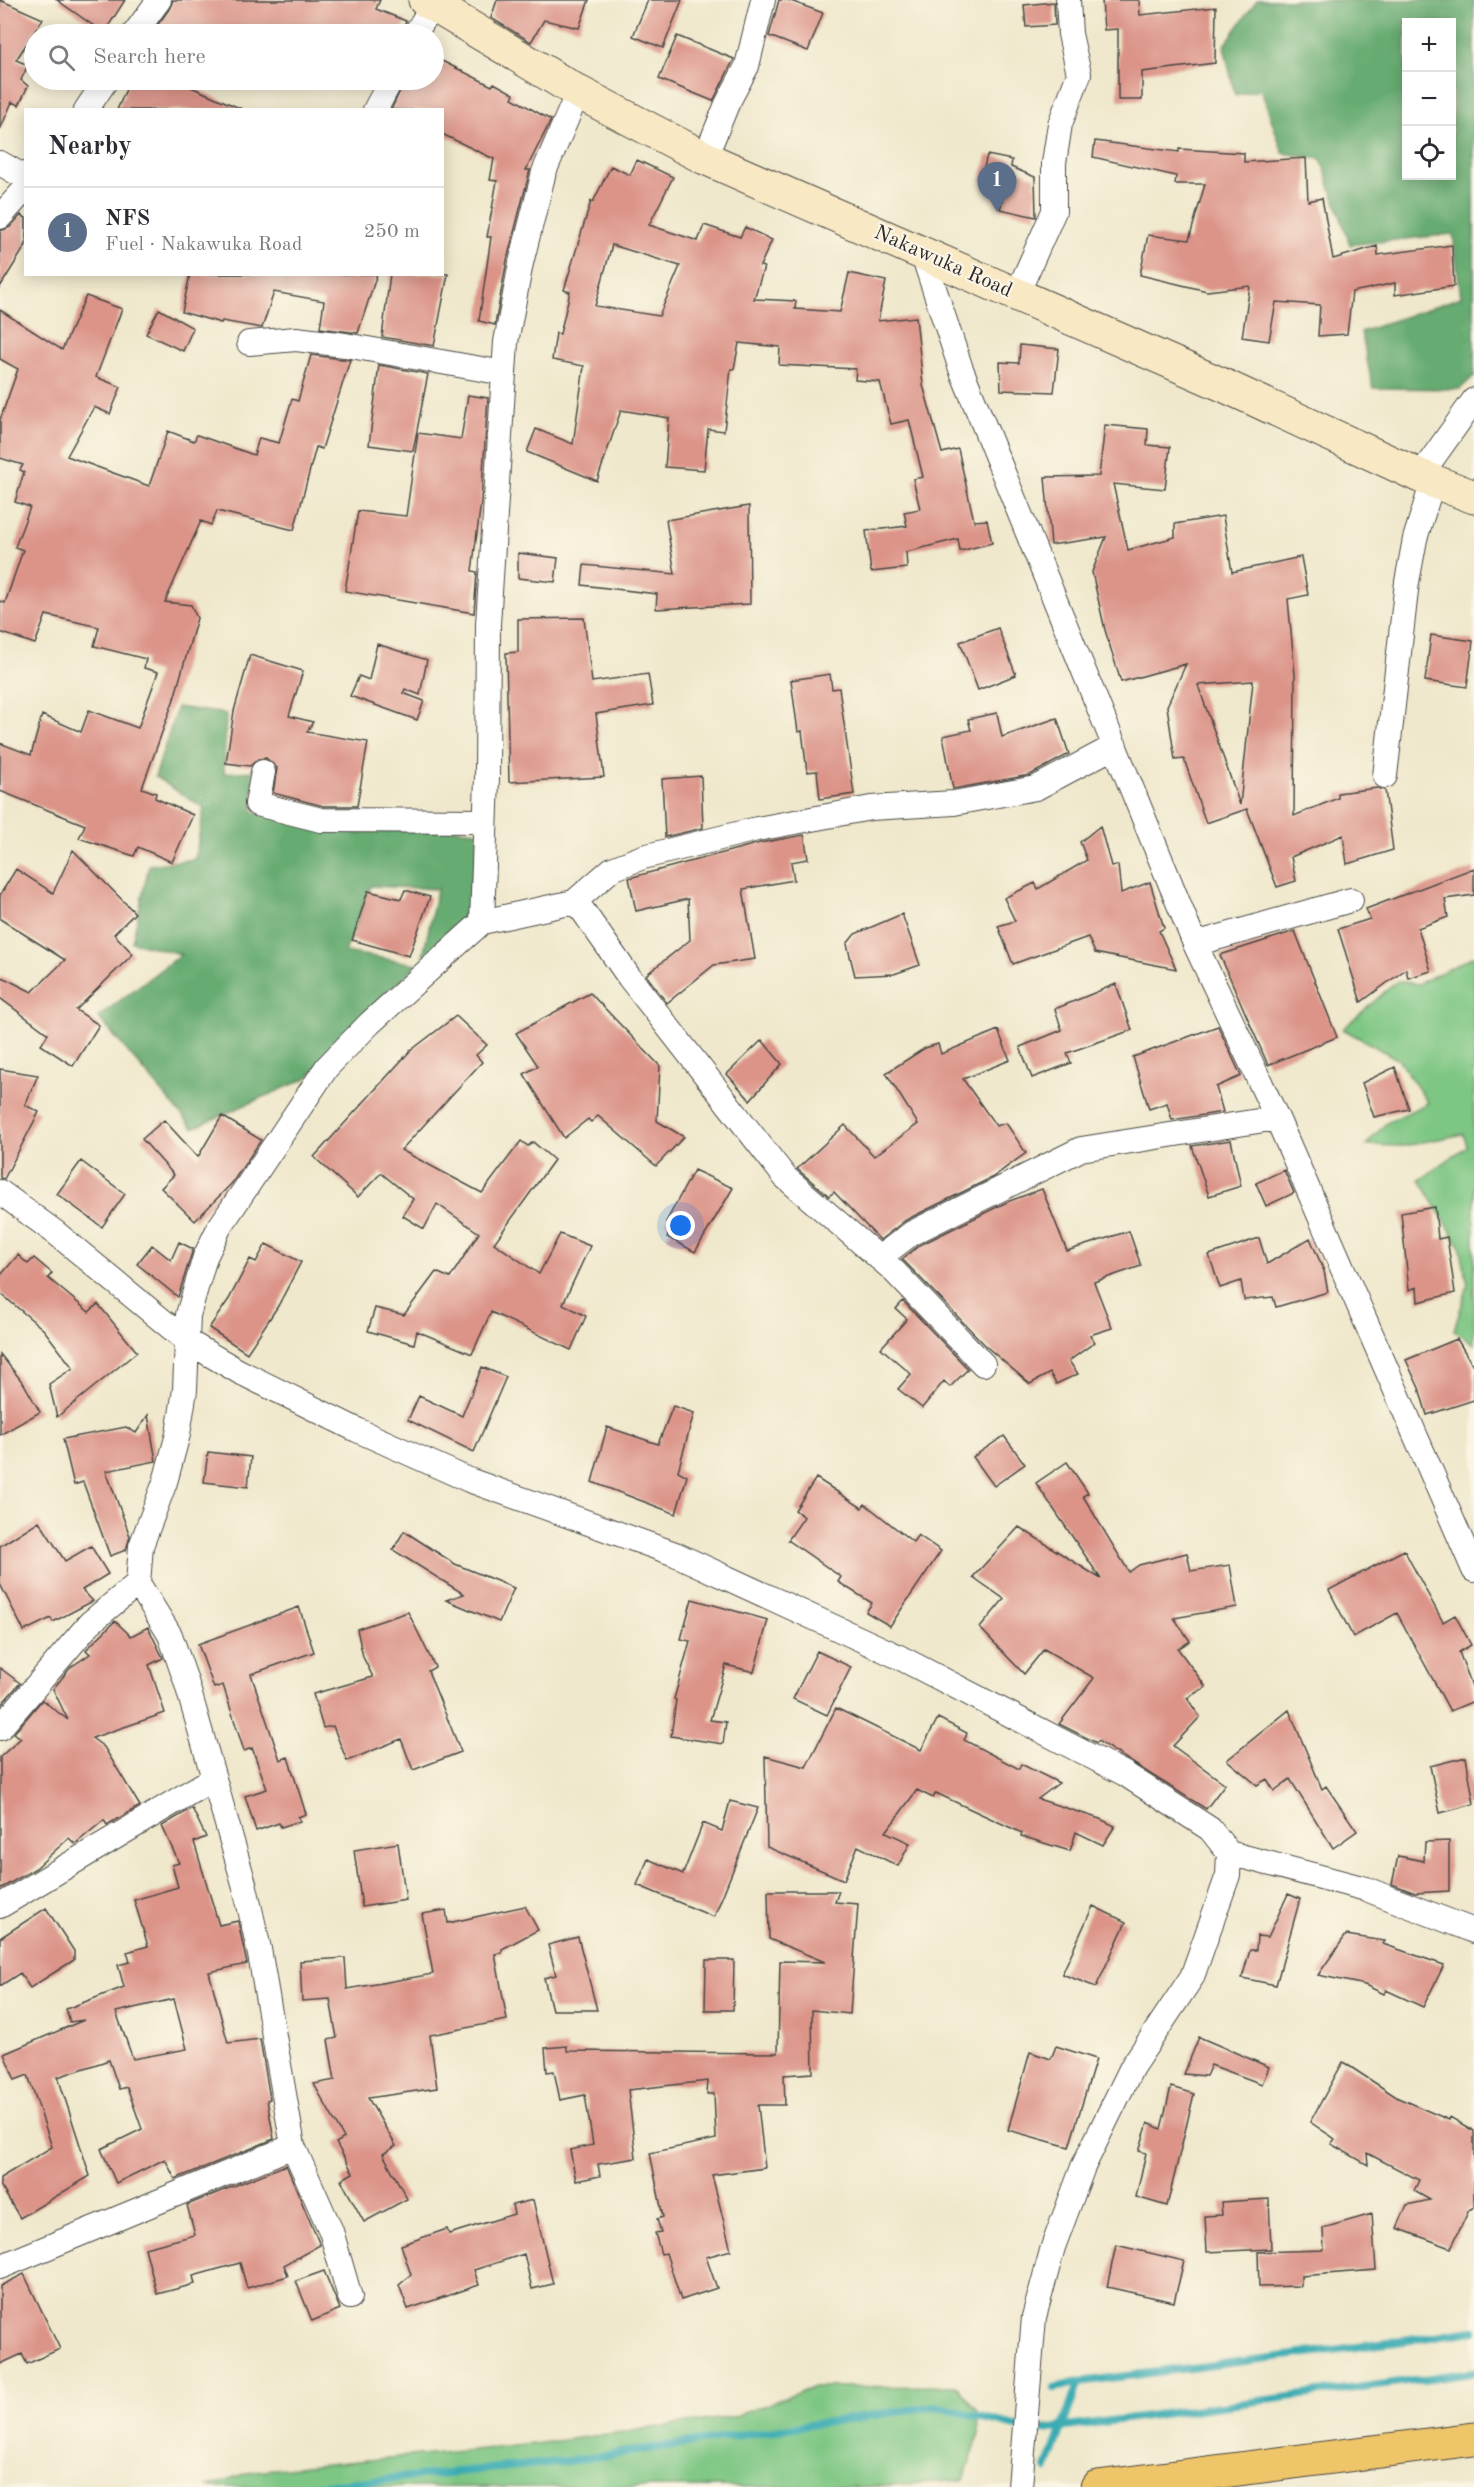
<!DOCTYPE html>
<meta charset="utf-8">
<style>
:root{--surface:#fff;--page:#f7f7f7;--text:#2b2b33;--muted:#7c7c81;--line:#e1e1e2;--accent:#ea580c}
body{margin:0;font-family:"Old Standard TT",serif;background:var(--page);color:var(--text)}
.controls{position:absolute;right:18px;top:18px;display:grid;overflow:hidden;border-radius:0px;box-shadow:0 3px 15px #0003}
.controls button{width:54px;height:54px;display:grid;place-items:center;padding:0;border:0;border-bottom:2px solid var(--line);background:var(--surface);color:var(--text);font:30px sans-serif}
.you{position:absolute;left:681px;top:1226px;width:21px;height:21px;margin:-15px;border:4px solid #fff;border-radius:50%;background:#1a73e8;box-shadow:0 0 0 9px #1a73e833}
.badge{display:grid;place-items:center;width:39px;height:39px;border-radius:50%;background:var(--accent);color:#fff;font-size:20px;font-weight:700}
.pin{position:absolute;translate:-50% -50px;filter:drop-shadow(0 2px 3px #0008)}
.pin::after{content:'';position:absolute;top:32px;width:21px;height:18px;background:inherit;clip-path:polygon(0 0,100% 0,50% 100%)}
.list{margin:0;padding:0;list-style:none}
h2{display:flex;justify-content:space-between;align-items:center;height:78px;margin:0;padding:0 24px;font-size:26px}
h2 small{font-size:20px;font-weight:400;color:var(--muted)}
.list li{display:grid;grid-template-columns:39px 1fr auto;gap:18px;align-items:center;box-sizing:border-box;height:90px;padding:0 24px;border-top:2px solid var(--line)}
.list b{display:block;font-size:22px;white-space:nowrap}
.list p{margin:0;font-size:20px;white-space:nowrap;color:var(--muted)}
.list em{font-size:20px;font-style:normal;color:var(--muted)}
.icon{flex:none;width:33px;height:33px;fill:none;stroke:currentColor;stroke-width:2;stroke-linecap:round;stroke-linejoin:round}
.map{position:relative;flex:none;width:1474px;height:2487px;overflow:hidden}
.search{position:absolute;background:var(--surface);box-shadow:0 3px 15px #0003;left:24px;top:24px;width:420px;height:66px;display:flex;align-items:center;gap:15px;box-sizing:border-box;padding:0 21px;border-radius:33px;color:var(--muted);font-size:22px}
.panel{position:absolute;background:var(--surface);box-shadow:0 3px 15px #0003;left:24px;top:108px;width:420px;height:168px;border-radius:0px}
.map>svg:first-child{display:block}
.green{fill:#7dc683;stroke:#547857;stroke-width:1.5}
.forest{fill:#66ab71;stroke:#486b4e;stroke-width:1.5;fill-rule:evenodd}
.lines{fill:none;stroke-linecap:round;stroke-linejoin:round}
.stream{stroke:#39abb3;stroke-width:8}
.building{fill:#dc9489;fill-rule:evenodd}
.street-casing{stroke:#484743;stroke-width:26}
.secondary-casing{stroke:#484743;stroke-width:35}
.highway-casing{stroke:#484743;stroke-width:35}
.street{stroke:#fff;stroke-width:24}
.secondary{stroke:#f8e8c3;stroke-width:33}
.highway{stroke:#eec569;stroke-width:33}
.labels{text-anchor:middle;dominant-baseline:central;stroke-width:4.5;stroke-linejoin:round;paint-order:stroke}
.street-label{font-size:21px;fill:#2b2b2b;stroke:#fcf5e5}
</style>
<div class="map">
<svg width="1474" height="2487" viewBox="0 0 1474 2487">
<rect width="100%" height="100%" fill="#fcf5e5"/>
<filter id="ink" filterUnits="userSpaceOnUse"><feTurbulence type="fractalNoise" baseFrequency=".0167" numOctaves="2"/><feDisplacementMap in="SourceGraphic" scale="12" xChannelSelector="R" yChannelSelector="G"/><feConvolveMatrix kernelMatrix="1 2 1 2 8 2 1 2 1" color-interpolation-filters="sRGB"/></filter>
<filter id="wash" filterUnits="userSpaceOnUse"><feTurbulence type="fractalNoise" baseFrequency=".008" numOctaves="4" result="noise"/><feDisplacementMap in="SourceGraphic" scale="24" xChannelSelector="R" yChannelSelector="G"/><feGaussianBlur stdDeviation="1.35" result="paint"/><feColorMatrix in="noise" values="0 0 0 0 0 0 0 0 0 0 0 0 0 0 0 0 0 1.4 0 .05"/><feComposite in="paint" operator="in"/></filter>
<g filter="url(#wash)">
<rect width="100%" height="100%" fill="#efe8cc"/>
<!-- green -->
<path class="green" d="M1474,956V1344L1454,1330L1468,1285L1460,1246L1420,1180L1467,1146L1463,1134L1404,1146L1366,1145L1386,1123L1428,1103L1399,1060L1343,1029L1397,981L1418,984Z
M958,2386L978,2411L979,2434L964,2480L860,2487H206L254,2471L534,2444L733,2417L813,2387Z"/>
<!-- forest -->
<path class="forest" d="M1257,0H1474V376L1460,389L1373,388L1361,332L1461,297L1453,234L1350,245L1321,159L1283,153L1261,90L1235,95L1224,46ZM1406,22H1452V176H1406Z
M177,707L226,714L224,773L253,771V812L478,831L472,922L423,956L437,889L371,886L345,952L417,964L307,1078L193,1128L98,1017L181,954L132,942L149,865L195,859L204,808L155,777Z"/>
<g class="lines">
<!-- stream -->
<path class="stream" d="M1055,2388L1079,2382L1404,2341L1474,2330
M1047,2468L1079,2382
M307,2487L568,2461L935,2406L1036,2431L1474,2372"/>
</g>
<g id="blocks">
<!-- building -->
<path class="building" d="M0,0L43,19L16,60L28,65L21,80L28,86L19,105L12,102L0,130Z
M57,0H125L104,33Z
M173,0H380L376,9L406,21L401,34H151L170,8Z
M497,0H589L579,28L544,20L531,42L491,18Z
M648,0H682L663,48L633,36Z
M779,0H788L823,13L808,51L769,36Z
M1102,0H1139L1140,15L1216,7L1215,63L1142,72V100H1118V29L1104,30Z
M1054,2L1055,25L1026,27L1024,5Z
M677,36L734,59L713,101L659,79Z
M434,57L492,86L494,83L514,94L512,98L551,120L526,170H530L507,260L495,325L479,321L491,237H487L497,181L490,180L494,159L442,134V110H391L405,80H434Z
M130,80H175L244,110H117Z
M1095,141L1179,152V149L1244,153V162L1306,158L1308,201L1322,198L1333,259L1377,246L1378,255L1452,245L1454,286L1395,295V283L1352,292L1347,334L1318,336L1320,305L1276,302L1269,341L1242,337L1250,286L1207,291L1140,275L1148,235L1189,240L1205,184H1175L1176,176L1093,157Z
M987,155L1012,160L1011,167L1035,177L1036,217L1000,209L1006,186L981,180Z
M637,160L673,177L649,225L698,241L704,225L740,237L745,227L772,240L760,266L764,267L754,299L796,301L795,309L840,312L849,273L886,281L878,321L916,317L923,385L942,453L958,449L974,521L987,520L992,543L960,551L958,539L906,552L907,568L871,572L866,531L907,526L904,512L920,509L913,479L923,477L909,420L891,424L880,382L855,380L856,369L779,365L780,347L739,343L734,369H731L724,431L708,429L704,470L665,467L669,418L621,410L597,481L527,452L536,429L573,444L584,366L552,360L556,333L560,334L570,292L564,290L591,201L593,202L611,166L630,175ZM612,245L680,266L659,316L595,306Z
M21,215L26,218V245L0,287V231L10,227Z
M190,274H377L358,333L320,328L324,301L274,292L262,328L222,321L221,323L182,312Z
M390,274H448L434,346L382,337Z
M86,296L122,309L96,377L121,387L110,414L94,407L67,456L149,486L168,431L194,441L197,435L254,455L259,438L279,443L292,399L298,401L311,355L350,360L322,449L316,447L294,530L217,511L211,525L201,521L165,602L191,605L197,618L174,699L142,788L156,793L155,798L193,815L172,862L138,847L134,856L79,838L85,825L0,791V743L31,755L42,715L81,732L89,710L138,728L158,672L144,668L146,659L94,646L99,627L46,615L35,644L0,632V601L5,603L23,550L15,547L30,507L15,502L24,472L20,470L23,465L0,458V420L18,369L0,359V310L62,350Z
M159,309L193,328L183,351L146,334Z
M1020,345L1059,349L1054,392L1001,390L1000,362L1019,363Z
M379,365L428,374L413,451L369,445Z
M468,395L488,398L481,502L472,571L477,572L474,613L345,591L358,511L406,516L418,433L461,439Z
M1105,425L1148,429L1147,445L1170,447L1165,489L1113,484L1128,550L1175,537V524L1223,516L1232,572L1301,557L1308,595L1288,599L1295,675L1294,816L1338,798V793L1377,788L1385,790L1393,850L1347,864L1343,835L1291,857L1296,881L1277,887L1247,809L1206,823L1184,759L1175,760L1167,706L1186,664L1121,682L1105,630L1092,572L1106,537L1051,545L1045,477L1099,476ZM1253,681L1240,805L1198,685Z
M749,506L750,604L656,609L657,594L582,585L584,565L675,574L666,520Z
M518,553L558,558L555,582L518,578Z
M584,618L592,682L648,674L653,705L596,714L604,777L509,782L506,653L518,652V619Z
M998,628L1016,675L978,690L960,642Z
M1431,635L1473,641L1467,687L1425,681Z
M377,644L427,660L420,695L405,689L403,693L424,701L417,720L350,696L359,676L369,680Z
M250,655L303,671L289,716L313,722L307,732L368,742L357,806H323L273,793L277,768L266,758L258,759L250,766L226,763L234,711Z
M830,674L832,689L839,688L854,794L820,799L817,771L807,772L802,731L798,732L791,680Z
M997,713L1002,737L1057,718L1069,754L1030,775L953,789L943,736L971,730L968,719Z
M701,776L703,828L665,837L662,779Z
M1100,826L1111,866L1118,865L1121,893L1150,882L1164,928L1159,931L1176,969L1095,953L1088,937L1013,964L998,926L1015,921L1004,898L1035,883L1038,889L1087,860L1080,842Z
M804,835L808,859L791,862L794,880L743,889L755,959L714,965L667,1003L646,975L690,940L688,899L636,911L629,878L760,843Z
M73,850L135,913L114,934L133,954L76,1010L99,1025L73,1066L41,1045L48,1034L0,998V976L32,992L65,960L0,919V895L16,869L53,893Z
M1474,868V895L1445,899L1448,917L1418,928L1431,971L1408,978L1406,969L1361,1002L1338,929L1370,919L1366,909Z
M405,890L430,897L409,956L352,940L368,891L401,899Z
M902,914L920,965L894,974L855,976L847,944L855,934Z
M1295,931L1337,1037L1268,1065L1220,955Z
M1116,984L1132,1030L1067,1053L1071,1063L1032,1078L1020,1047L1062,1030L1055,1009Z
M590,993L660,1066L657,1121L684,1137L656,1166L598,1116L591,1122L588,1119L564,1138L524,1074L538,1066L516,1033Z
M456,1016L487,1045L476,1055L482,1062L401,1150L482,1193L521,1141L528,1146L533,1142L554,1160L494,1243L539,1274L560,1234L590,1246L563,1304L586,1316L571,1350L491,1312L472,1354L417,1331L414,1344L368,1331L375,1308L404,1315L436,1272L450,1278L479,1233L437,1204L424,1229L403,1216L413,1199L381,1173L358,1197L314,1157L410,1051Z
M1218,1026L1241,1076L1216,1087L1223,1112L1172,1120L1167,1103L1149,1109L1133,1057Z
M998,1030L1010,1060L963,1079L996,1126L1006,1123L1026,1153L993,1177L906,1220L880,1240L834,1192L829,1196L797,1169L845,1125L874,1156L918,1124L886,1073L925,1048L938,1044L941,1054Z
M762,1040L782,1064L750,1100L727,1074Z
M1395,1067L1409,1109L1374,1117L1362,1083Z
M0,1069L38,1075L25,1105L39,1112L4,1179L0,1178Z
M222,1116L261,1140L232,1183L195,1221L161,1188L174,1175L142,1139L164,1120L198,1157Z
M1231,1140L1241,1186L1209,1196L1192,1146Z
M81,1161L125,1194L102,1227L57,1194Z
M694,1170L733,1188L695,1252L667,1237L672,1228L666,1222Z
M1284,1170L1294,1193L1266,1206L1256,1183Z
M1042,1189L1067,1251L1129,1231L1141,1266L1094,1282L1112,1328L1090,1335L1095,1342L1069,1361L1078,1374L1056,1384L1050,1373L1030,1384L989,1349L902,1259L920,1245L1007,1202Z
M1435,1207L1438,1239L1447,1237L1455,1293L1418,1302L1417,1287L1409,1290L1401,1213Z
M1259,1238L1267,1264L1310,1238L1324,1271L1328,1292L1276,1307L1273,1297L1244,1300L1241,1281L1220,1288L1209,1255Z
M179,1242L193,1249L178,1297L137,1264L152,1245L171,1260Z
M266,1244L301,1262L278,1306L247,1353L209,1328L229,1299L250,1259L256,1262Z
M18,1255L28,1264L34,1258L52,1273L48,1278L89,1312L98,1304L137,1352L57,1417L49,1384L73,1368L44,1330L0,1293V1276Z
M903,1301L968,1369L950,1387L944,1381L922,1408L898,1389L911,1374L881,1348L907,1319L896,1309Z
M1457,1339L1474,1367V1400L1427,1415L1419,1388L1406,1360Z
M0,1354L24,1384L40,1412L0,1435Z
M482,1367L506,1377L474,1452L408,1420L419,1396L462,1416Z
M673,1406L694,1413L678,1471L687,1476L676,1514L592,1482L607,1427L658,1444Z
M148,1415L156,1461L106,1471L130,1536L126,1550L110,1556L83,1482L74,1485L63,1439L126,1427L136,1433Z
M1004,1436L1025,1464L994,1486L973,1457Z
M208,1452L251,1457L248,1487L204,1482Z
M1067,1462L1088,1493L1083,1496L1129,1572L1139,1565L1187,1553L1191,1571L1230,1565L1237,1607L1174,1618L1190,1641L1178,1649L1206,1687L1187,1698L1200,1717L1173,1746L1225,1784L1206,1809L1098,1741L1097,1743L1059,1724L1094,1678L1044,1649L1024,1674L980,1628L1004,1599L973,1577L1019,1527L1101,1579L1036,1483Z
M816,1478L862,1508L865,1504L913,1542L918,1535L941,1551L890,1626L866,1612L872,1603L838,1582L841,1577L788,1540L804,1517L795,1510Z
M39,1521L65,1561L91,1546L108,1574L82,1590L93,1601L53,1622L51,1618L24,1631L0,1584V1546Z
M404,1531L455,1564L514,1588L499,1622L446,1600L464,1594L393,1550Z
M1404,1550L1443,1622L1455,1615L1471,1645L1459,1652L1474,1691V1701L1450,1711L1397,1613L1353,1637L1329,1590Z
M692,1599L768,1620L754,1672L726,1665L710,1720L726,1722L723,1744L671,1736L676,1700L674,1699L690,1641L681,1639Z
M299,1607L314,1652L251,1674L280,1760L288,1757L306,1814L298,1817L300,1821L281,1827L279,1823L256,1831L245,1796L267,1789L252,1748L244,1751L223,1685L214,1688L198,1644Z
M408,1612L435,1667L428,1671L461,1752L413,1770L401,1739L347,1761L333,1726L323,1728L313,1694L373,1677L363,1657L357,1629Z
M115,1621L131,1636L148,1627L163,1658L149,1665L165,1713L92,1738L104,1747L140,1806L107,1825L104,1820L75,1844L69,1838L36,1868L0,1889V1757L21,1738L14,1733L42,1700L68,1720L53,1689L71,1667L90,1654L86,1650Z
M817,1651L851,1667L827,1715L793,1699Z
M0,1668L20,1683L0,1706Z
M836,1708L921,1750L938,1718L967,1733L964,1740L1019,1769L1021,1764L1059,1783L1038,1799L1100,1819L1115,1826L1103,1845L1076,1832L1070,1851L1021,1836L1022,1833L936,1793L933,1798L917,1790L886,1832L910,1843L898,1866L858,1846L844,1880L767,1847L765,1756L806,1767Z
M1289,1710L1322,1789L1326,1786L1357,1831L1333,1848L1290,1779L1274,1791L1267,1779L1257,1785L1227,1760Z
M1466,1757L1474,1804L1440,1813L1430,1766Z
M730,1801L758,1808L714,1917L637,1885L648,1859L683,1874L703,1823L722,1831Z
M192,1808L206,1837L194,1842L219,1925L238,1921L247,1964L209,1972L228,2043L260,2039L270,2099L267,2100L274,2139L175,2179L165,2159L116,2183L101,2149L142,2129L127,2087L119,2089L109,2060L58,2077L90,2176L20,2218L0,2185V2178L52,2147L28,2075L15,2080L4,2054L84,2020L70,2022L66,2009L124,1987L118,1965L130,1962L127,1952L148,1946L134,1900L178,1887L172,1865L179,1863L162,1826ZM174,1999L187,2049L133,2059L116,2012Z
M1449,1841V1891L1415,1893L1392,1884L1398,1856L1424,1861L1425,1842Z
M398,1843L406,1900L362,1907L354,1850Z
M768,1891H839L835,1902L858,1904L850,2014L812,2010L813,2073L784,2075L785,2105H758L765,2168L712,2175L731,2250L706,2257L717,2288L681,2300L666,2253L661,2254L655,2233L661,2232L657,2219L663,2217L650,2153L716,2139L714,2094H707L708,2081L628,2090L636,2158L598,2164L600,2176L576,2181L570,2150L593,2145L585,2095L560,2100L554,2071L547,2072L545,2048L567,2046V2051L778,2053L780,1961L825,1962L769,1939Z
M1288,1894L1300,1899L1276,1985L1242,1978L1250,1950H1256L1257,1936L1268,1937Z
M525,1906L538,1930L502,1949V1953L495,1954L507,2020L430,2035L437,2088L368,2098L396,2146L383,2154L407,2199L364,2222L341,2180L353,2173L336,2143L344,2138L314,2084L335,2080L328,2040L337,2038L330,1999L302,2001L300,1961L345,1958L347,1989L433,1974L422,1914L446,1910L448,1923Z
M1093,1906L1126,1922L1096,1987L1062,1974Z
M46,1908L74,1951V1960L30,1988L20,1973L0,1986V1938Z
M1346,1935L1385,1941L1383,1944L1444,1965L1423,2007L1386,1990L1384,1994L1365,1985L1318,1975Z
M578,1937L597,2010H552L544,1978L556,1975L548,1945Z
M706,1960H734L733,2010H705Z
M1199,2037L1269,2067L1262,2084L1211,2065L1206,2076L1184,2074Z
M1056,2046L1096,2059L1069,2147L1008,2130L1030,2052L1051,2059Z
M1343,2062L1398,2098L1449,2120L1450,2117L1474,2131V2207L1469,2210L1451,2248L1397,2228L1407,2205L1430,2200L1414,2191L1419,2180L1367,2153L1368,2165L1331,2144L1335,2139L1310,2122Z
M1171,2087L1194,2094L1167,2206L1136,2197L1146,2153L1139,2151L1148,2123L1161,2129Z
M286,2165L320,2245L284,2265L288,2276L247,2288L240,2263L193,2276L195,2284L157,2294L145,2248L195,2235L187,2205Z
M1269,2199L1271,2249L1207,2252L1205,2216L1222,2215L1221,2202Z
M533,2200L553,2284L532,2289L524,2254L474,2270L479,2285L408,2309L399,2285L411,2275L401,2245L447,2229L449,2234L514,2214L512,2205Z
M1372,2214L1376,2270L1301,2276V2286L1259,2287L1258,2252L1324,2250L1323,2228Z
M1116,2245L1184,2261L1174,2302L1107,2287Z
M324,2271L340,2309L312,2321L296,2281Z
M24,2274L60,2349L27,2364L22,2354L0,2364V2286Z"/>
</g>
</g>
<g filter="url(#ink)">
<use href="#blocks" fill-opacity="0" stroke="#484743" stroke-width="1.5"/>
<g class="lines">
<defs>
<path id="street" d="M134,34L159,0
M415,34L433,5
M86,110L106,80
M375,110L391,80
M705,158L727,104L747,66L763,0
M0,163L26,178
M0,217L26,188
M922,252L961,369L1195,944L1277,1118L1474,1570
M1017,294L1054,211V163L1060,124L1079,74L1070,34L1068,0
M249,343L296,339L345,345L504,373
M1420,476L1474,400
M263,772L257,804L321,820L485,821
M1385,776L1407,582L1415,539L1433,481
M574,902L583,911L629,977L785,1177L892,1269L983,1364
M482,922L487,778L488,624L506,342L521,263L544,172L578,92
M1195,944L1351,900
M0,1192L56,1233L187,1341L238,1371L357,1430L469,1480L675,1554L897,1656L1125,1774L1210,1829L1229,1853L1228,1875L1192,1977L1132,2067L1083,2167L1053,2247L1034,2317L1020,2487
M879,1258L912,1233L1081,1149L1277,1118
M0,1728L90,1623L138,1583
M1229,1853L1366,1889L1474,1931
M0,1906L214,1778
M0,2267L293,2146
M350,2297L331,2231L293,2146L259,1949L245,1887L186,1681L170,1635L138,1583L141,1546L165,1482L178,1434L185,1390L188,1315L205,1257L219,1228L327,1067L370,1023L482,922L574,902L612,869L643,857L757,829L871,808L954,803L1036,788L1115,746"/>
<path id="secondary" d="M425,0L578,92L705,158L1223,385L1420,476L1474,497"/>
<path id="highway" d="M1097,2487L1474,2439"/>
</defs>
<!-- street casing -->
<use href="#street" class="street-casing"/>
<!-- secondary casing -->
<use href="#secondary" class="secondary-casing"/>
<!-- highway casing -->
<use href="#highway" class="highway-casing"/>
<!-- street -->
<use href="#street" class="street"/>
<!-- secondary -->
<use href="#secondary" class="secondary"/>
<!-- highway -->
<use href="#highway" class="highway"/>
</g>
</g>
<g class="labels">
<!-- street labels -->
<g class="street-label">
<text transform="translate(943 262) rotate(24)">Nakawuka Road</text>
</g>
</g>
</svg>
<div class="controls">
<button>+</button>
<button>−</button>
<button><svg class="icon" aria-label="locate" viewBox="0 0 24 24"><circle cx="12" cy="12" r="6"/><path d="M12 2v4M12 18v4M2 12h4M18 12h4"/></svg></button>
</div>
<div class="you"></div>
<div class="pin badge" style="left:997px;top:212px;background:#5c6f8a">1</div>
<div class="search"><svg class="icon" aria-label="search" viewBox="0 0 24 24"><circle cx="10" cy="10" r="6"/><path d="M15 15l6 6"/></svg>Search here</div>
<section class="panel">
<h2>Nearby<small></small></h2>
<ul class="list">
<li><span class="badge" style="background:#5c6f8a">1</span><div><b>NFS</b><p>Fuel · Nakawuka Road</p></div><em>250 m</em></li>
</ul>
</section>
</div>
